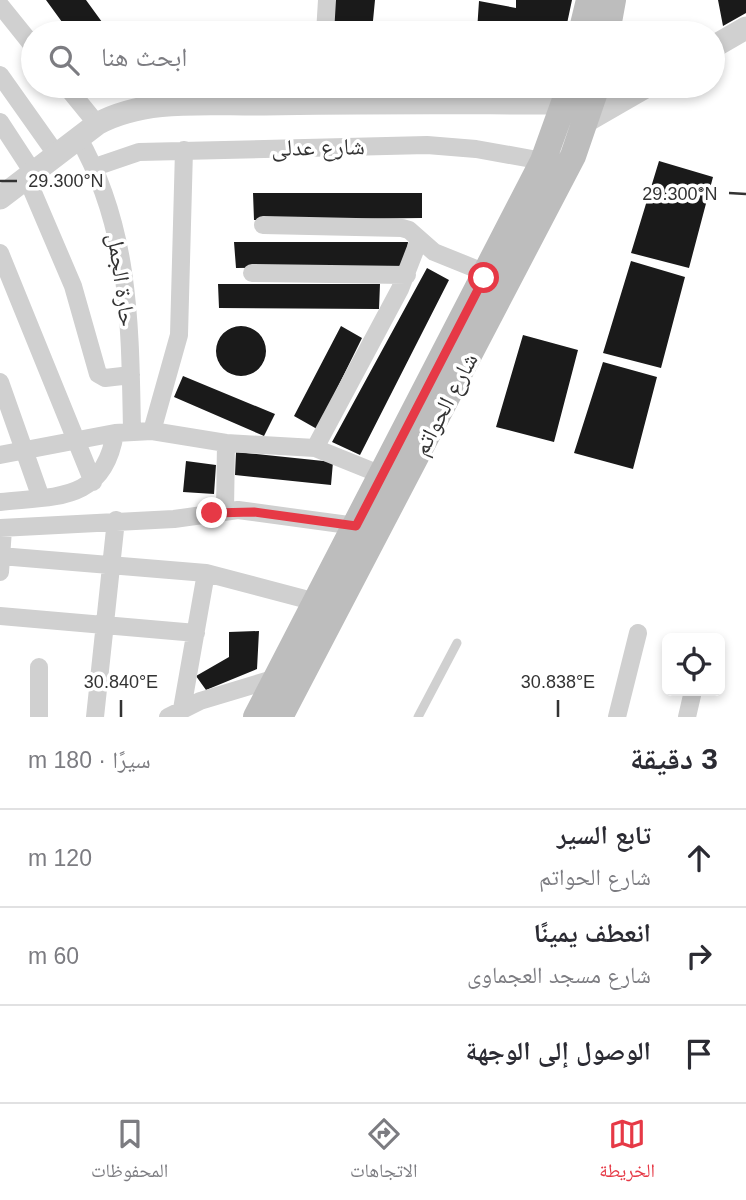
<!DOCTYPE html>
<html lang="ar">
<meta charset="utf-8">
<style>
:root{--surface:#fff;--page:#f2f2f3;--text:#2b2b33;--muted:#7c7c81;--line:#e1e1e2;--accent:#e63946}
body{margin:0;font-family:Arial,"Noto Naskh Arabic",sans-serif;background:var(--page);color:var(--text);direction:rtl}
.controls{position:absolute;right:21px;bottom:21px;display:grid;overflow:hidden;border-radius:10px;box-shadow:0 4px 10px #0003}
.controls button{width:63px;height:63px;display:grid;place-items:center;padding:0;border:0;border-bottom:2px solid var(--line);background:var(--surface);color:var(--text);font:35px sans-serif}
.stop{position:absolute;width:21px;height:21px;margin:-16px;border:5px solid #e63946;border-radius:50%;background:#fff}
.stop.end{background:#e63946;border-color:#fff;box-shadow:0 2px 7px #0008}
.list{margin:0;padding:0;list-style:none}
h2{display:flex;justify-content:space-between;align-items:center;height:91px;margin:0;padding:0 28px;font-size:30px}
h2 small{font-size:23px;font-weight:400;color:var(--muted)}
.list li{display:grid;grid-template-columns:46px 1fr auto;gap:21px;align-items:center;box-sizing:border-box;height:98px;padding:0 28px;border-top:2px solid var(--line)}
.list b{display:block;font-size:26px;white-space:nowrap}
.list p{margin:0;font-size:23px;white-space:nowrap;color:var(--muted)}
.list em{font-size:23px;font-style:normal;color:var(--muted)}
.icon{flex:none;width:38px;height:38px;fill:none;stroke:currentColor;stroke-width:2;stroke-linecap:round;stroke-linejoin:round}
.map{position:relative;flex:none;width:746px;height:717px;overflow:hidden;direction:ltr}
.search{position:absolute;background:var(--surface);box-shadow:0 4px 10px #0003;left:21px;right:21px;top:21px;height:77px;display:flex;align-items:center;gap:18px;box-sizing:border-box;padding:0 24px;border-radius:38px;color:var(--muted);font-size:26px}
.sheet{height:385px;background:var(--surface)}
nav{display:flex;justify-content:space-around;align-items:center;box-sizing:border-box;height:98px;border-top:2px solid var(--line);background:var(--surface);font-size:19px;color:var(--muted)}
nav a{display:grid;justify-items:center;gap:4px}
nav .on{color:var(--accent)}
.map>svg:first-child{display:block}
.building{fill:#1a1a1a}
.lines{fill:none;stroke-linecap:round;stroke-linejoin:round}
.service{stroke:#d0d0d0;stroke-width:9}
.minor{stroke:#d0d0d0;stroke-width:18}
.tertiary{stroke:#d0d0d0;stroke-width:23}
.secondary{stroke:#bdbdbd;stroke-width:26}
.route{stroke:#e63946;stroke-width:9}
.ticks{fill:none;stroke:#333;stroke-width:2.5}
.labels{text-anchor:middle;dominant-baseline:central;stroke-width:7;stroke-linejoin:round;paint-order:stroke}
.street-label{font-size:23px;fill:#333;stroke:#fff}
.ticks-label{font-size:18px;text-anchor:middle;fill:#333;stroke:#fff;stroke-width:7;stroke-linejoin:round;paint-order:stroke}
</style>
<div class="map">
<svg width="746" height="717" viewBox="0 0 746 717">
<rect width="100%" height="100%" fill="#fff"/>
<!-- building -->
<path class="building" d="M46,0H86L110,33H70Z
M332,0H375L372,31L330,30Z
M516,0H572L565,33L477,31L479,1L516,8Z
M718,0H746V13L723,26Z
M107,86H133L116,98Z
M659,161L713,177L689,268L631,253Z
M253,193H422V218L254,220Z
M234,242H408L405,266L236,268Z
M631,261L685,277L661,368L603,353Z
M427,268L449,280L360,455L332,442Z
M218,284H380L379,309L219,308Z
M341,326L362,338L317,429L294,416Z
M216 351a25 25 0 1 1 50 0a25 25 0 1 1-50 0Z
M523,335L578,350L554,442L496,427Z
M603,362L657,377L633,469L574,453Z
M183,376L275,414L264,436L174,397Z
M236,452L333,462L331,485L235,475Z
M186,461L216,465L214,494L183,492Z
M259,631L257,669L206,690L196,676L229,657V632Z"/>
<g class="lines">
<!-- service -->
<path class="service" d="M418,717L457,643"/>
<!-- minor -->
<path class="minor" d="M0,5L33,46
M325,33L327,0
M0,75L56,154
M66,86L97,124
M0,122L32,171
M78,137C131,229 130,328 132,431
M95,167L139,152L427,145L476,149L543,161
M26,176L73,286L98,374L105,378L131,375
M263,225L402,228L409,230L434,252L486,273
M0,253L93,482
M252,273L407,275
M0,382L41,498
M152,431L179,335L184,150
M315,448L400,289L419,240
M0,455L115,433L152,431L226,443L315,448L382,475
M0,502C56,496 104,502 115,433
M225,511L226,443
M0,528L174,519L238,510L356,526
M0,556L206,573L316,602
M0,572L3,529
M0,616L196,633
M39,667V717
M182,709L206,573
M95,717L116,520
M168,717L200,701L276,678
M617,717L638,633
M687,717L693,691"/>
<!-- tertiary -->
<path class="tertiary" d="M713,47L746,28
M588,120L647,86
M0,198L97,124C146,97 210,105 265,104C365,102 465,103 565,103"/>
<!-- secondary -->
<path class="secondary" d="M581,33L589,0
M607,33L613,0
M256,717L543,161L570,86
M280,717L573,156L597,86"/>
</g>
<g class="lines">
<!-- route -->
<path class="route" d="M212,513L254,512L356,526L484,278"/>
</g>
<!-- ticks -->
<path class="ticks" d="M0,181H17M729,193L746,194M121,717V700M558,717V700"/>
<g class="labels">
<!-- street labels -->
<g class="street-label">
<text transform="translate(318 147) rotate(-1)">شارع عدلى</text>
<text transform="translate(122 280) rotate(82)">حارة الجمل</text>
<text transform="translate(445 404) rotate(-62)">شارع الحواتم</text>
</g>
</g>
<g class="ticks-label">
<text x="66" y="187">29.300°N</text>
<text x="680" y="200">29.300°N</text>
<text x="121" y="688">30.840°E</text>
<text x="558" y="688">30.838°E</text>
</g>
</svg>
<div class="controls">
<button><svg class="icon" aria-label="locate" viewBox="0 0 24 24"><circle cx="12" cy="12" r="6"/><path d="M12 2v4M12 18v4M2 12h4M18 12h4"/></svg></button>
</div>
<div class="stop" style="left:484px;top:278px"></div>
<div class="stop end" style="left:212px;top:513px"></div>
<div class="search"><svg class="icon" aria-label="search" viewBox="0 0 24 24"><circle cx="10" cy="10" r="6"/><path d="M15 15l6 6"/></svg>ابحث هنا</div>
</div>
<section class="sheet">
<h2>3 دقيقة<small>سيرًا · 180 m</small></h2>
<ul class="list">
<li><svg class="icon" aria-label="ahead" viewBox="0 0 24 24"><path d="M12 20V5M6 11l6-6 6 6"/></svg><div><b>تابع السير</b><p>شارع الحواتم</p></div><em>120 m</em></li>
<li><svg class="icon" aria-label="right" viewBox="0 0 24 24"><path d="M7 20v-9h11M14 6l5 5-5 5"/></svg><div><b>انعطف يمينًا</b><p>شارع مسجد العجماوى</p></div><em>60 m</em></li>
<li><svg class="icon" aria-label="arrive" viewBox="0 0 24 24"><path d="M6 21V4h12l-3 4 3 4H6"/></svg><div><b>الوصول إلى الوجهة</b></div></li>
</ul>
</section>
<nav>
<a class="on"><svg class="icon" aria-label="map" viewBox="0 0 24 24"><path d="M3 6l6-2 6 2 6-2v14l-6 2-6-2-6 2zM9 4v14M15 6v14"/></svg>الخريطة</a>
<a><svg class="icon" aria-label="directions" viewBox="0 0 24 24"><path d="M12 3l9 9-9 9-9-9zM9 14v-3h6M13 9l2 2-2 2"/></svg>الاتجاهات</a>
<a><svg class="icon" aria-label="saved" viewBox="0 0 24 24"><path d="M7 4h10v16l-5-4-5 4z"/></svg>المحفوظات</a>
</nav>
